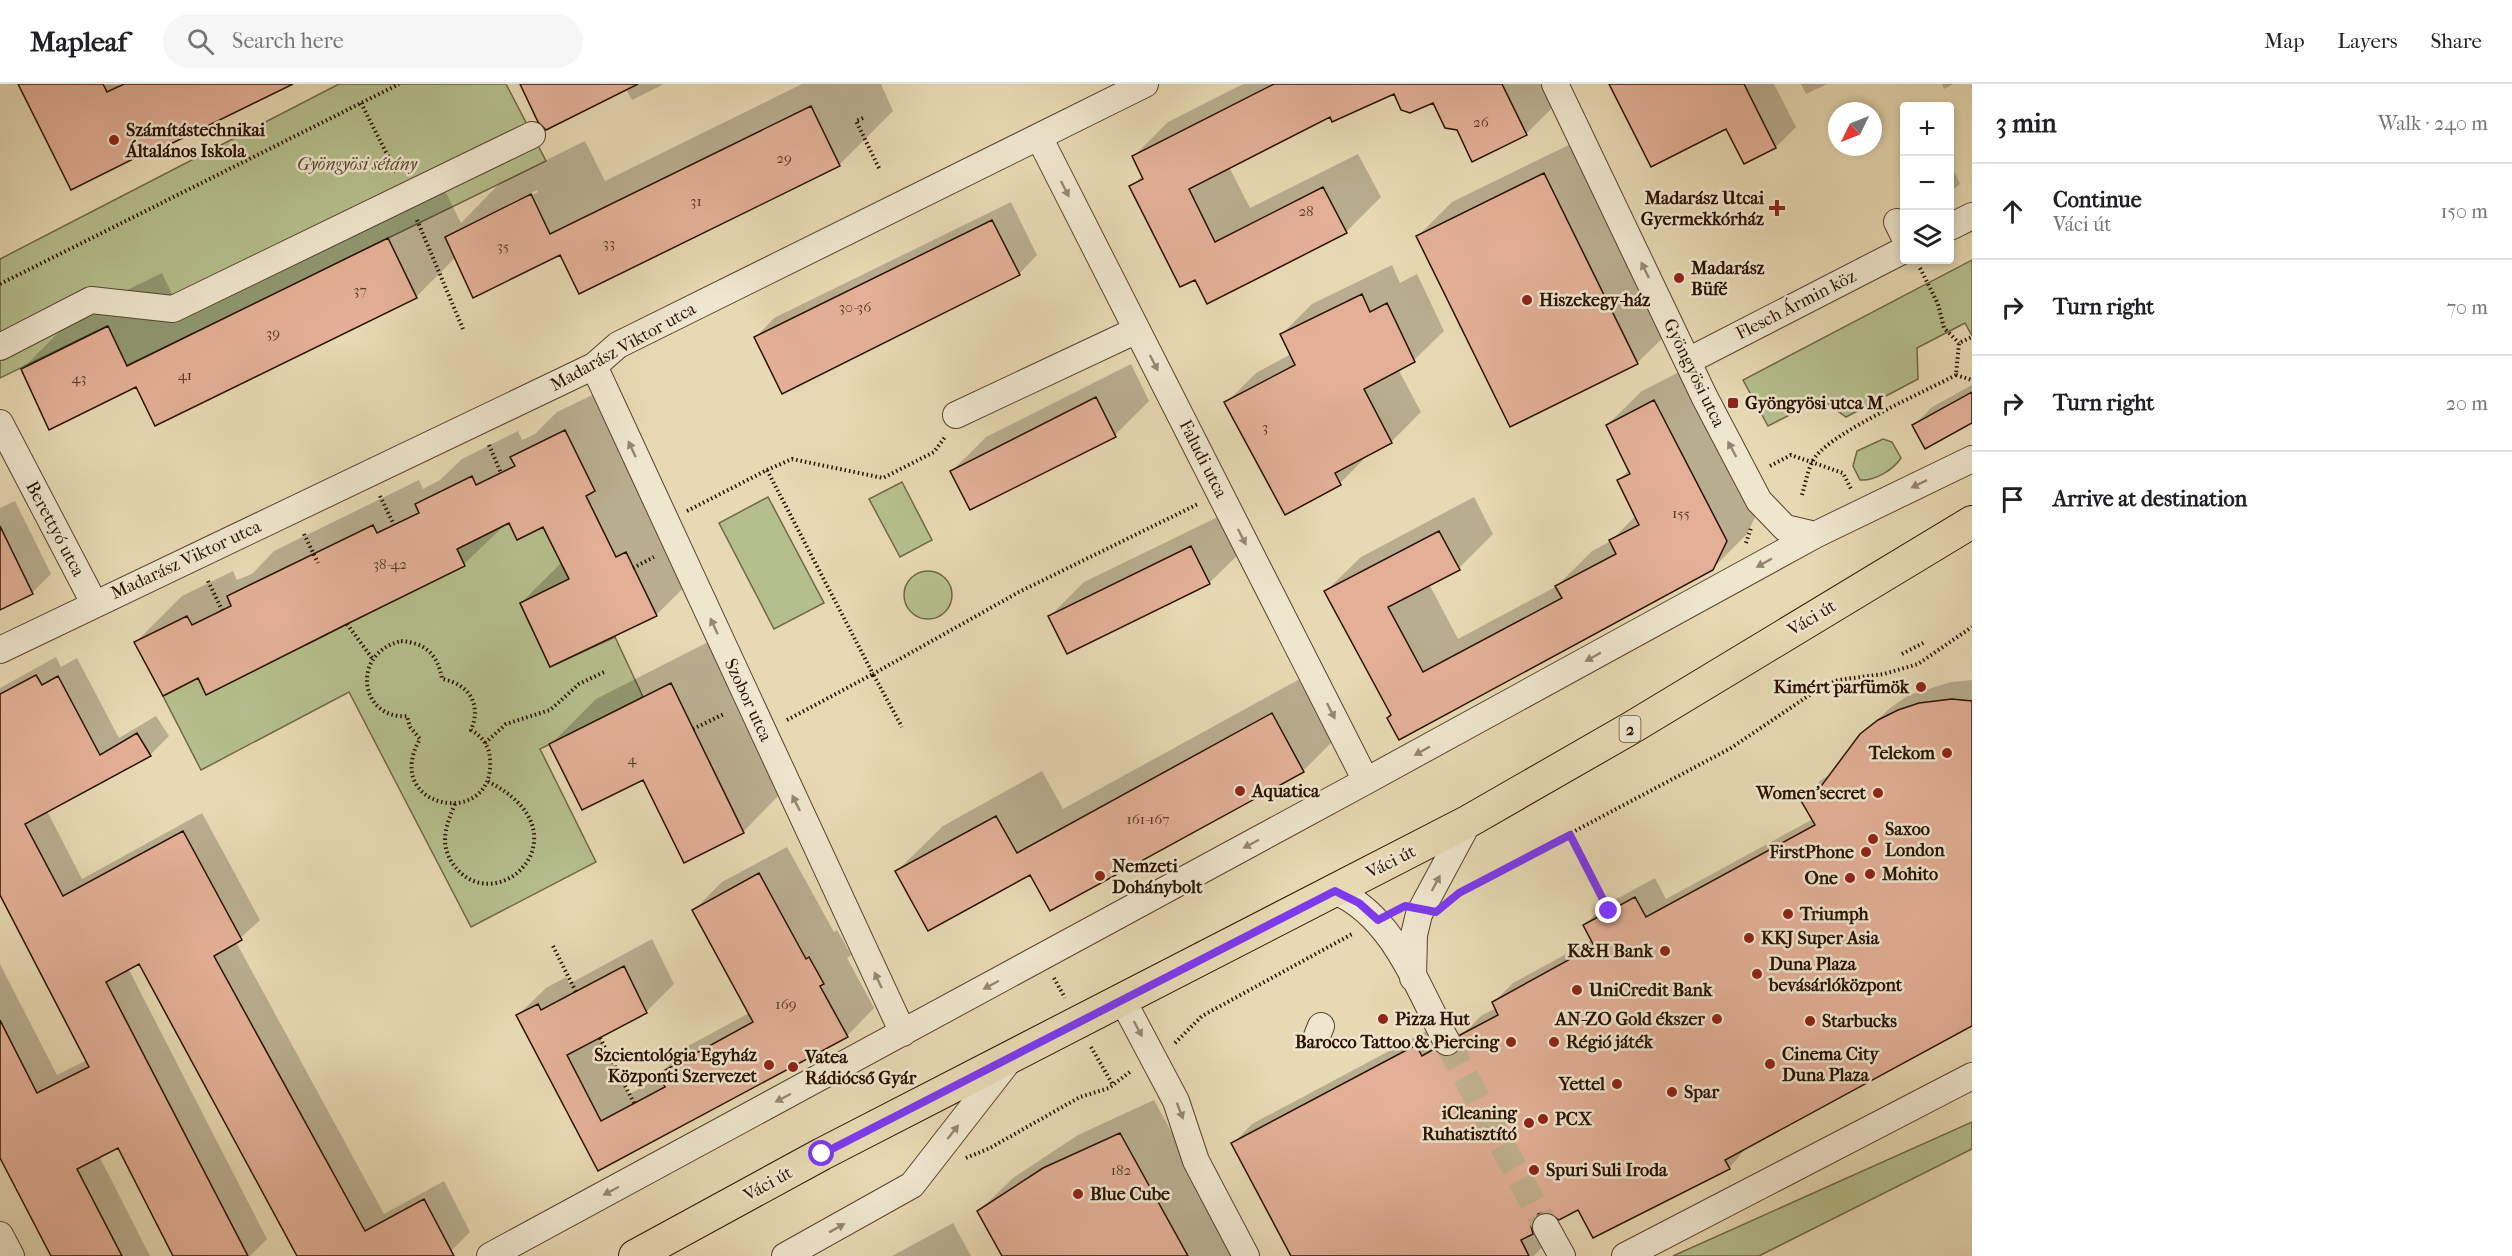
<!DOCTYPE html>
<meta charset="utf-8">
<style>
:root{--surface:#fff;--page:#f6f6f6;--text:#202124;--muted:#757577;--line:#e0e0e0}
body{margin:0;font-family:"IM FELL French Canon",serif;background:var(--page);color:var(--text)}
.controls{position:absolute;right:18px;top:18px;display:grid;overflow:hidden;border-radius:6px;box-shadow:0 3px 9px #0003}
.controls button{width:54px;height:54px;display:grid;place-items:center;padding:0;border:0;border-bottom:2px solid var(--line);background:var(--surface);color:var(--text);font:30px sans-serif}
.compass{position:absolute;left:1828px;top:18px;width:54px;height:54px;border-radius:50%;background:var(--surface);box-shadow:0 3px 9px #0003;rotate:227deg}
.stop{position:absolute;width:18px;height:18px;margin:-14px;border:4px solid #7c3aed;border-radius:50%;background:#fff}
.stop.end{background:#7c3aed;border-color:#fff;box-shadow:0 2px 6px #0008}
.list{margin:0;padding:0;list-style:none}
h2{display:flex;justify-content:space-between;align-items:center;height:78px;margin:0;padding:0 24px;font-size:26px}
h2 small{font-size:20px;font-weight:400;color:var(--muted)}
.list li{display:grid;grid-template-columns:39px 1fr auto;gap:18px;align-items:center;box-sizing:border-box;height:96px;padding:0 24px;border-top:2px solid var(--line)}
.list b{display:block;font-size:22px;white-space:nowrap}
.list p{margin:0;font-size:20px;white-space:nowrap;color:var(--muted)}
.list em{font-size:20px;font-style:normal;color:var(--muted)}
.icon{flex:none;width:33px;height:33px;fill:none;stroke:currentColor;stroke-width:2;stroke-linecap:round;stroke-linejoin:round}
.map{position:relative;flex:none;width:1972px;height:1172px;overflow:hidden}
header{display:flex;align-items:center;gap:36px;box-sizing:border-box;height:84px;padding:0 30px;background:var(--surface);border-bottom:2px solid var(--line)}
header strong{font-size:28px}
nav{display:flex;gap:33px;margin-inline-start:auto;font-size:21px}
.search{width:420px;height:54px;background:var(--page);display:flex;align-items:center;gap:15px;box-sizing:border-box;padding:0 21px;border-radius:33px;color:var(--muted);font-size:22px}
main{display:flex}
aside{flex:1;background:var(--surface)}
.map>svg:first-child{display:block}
.green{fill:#b5bf8d;stroke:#706846;stroke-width:1.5}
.shadow{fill:#0003;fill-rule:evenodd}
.building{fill:#e3b097;stroke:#2a1100;stroke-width:1.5}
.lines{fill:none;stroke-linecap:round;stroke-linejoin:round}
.minor-tunnel{stroke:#c1b18f;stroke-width:26;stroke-dasharray:26 13;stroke-linecap:butt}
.minor-casing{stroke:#59432d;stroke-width:28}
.major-casing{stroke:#2a1100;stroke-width:34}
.path{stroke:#2a1100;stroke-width:4;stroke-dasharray:1.5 3;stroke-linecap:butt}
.minor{stroke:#efe6ce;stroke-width:26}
.major{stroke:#e7d9b3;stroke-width:32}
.oneway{fill:#968671}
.route{stroke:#7c3aed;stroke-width:8}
.poi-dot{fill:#8f2418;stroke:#efe6ce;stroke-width:2}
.labels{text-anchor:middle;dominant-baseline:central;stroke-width:5;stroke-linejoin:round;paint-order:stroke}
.number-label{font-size:15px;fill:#583926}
.shield{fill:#efe6ce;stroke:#65513e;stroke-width:1.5}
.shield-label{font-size:16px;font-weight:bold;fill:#2a1100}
.poi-label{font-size:18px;font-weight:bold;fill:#2a1100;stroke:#efe6ce;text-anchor:start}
.park-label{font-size:18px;font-style:italic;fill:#5b4e31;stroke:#efe6ce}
.street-label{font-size:18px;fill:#2a1100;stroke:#efe6ce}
</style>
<header>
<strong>Mapleaf</strong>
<div class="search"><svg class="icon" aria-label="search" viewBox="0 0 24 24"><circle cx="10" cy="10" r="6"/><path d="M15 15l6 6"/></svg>Search here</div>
<nav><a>Map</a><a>Layers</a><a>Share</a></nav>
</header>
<main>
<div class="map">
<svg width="1972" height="1172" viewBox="0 0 1972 1172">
<rect width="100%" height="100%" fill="#e7d9b3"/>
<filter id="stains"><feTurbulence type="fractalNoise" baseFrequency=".00333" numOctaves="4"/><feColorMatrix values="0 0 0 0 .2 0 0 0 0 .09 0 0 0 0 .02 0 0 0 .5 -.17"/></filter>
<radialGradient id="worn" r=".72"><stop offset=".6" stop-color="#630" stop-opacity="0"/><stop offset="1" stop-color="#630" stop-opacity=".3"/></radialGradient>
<!-- green -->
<path class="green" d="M339,0H506L546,77L126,282L107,242L0,294V175Z
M1972,176V252L1965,239L1917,264L1918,295L1846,333L1821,315L1768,342L1743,296Z
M1883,355L1892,358L1901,374C1893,386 1875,397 1860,396L1853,382L1857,367Z
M902,398L932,456L900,473L869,415Z
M768,413L824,519L774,545L719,439Z
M509,439L517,456L543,443L569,495L520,519L550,583L615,553L643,613L540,665L596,778L471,843L349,608L201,686L163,612L198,594L206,610L298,544L306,561L363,532L355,516L393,517L464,482L457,465Z
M904 511a24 24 0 1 1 48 0a24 24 0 1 1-48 0Z
M1972,1038V1065L1759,1172H1673Z"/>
<!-- shadow -->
<path class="shadow" d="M20,0H289L139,70Z
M521,0H664L632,16L626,5Z
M802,0H881L893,27L839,81L580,208L561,169L456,173L416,213L137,301L22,285L76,231L162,189L181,229L442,101L461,139L500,99L585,57L605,97ZM537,106L538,108L508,123V120Z
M1243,0H1553L1561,15L1526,50L1458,45L1433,17L1394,8L1331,31L1229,83L1250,124L1358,70L1381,113L1346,148L1195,194L1131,103L1143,91L1133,73L1168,38Z
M1611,0H1774L1796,43L1776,63Z
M1801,0H1827L1806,10Z
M1942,0H1953L1944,5Z
M1579,56L1672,245L1637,279L1418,152L1452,118Z
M1950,78L1960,100L1950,108Z
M1011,118L1037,171L1019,190L756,253L774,234Z
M1392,181L1400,199L1417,190L1444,247L1414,276L1398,285L1421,328L1391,358L1370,369L1340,399L1226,319L1256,289L1291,270L1282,250L1312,220Z
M1131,280L1149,317L1115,351L952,387L986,353Z
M1689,283L1761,421L1747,450L1712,485L1392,630L1326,507L1361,473L1474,413L1493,450L1459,484L1429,500L1458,555L1557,502L1592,467L1611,457L1636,431L1619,396L1629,386L1607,341L1642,307Z
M1972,301V338L1914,341L1932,323Z
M611,302L702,486L656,531L521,519L562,478L544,441L509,437L464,480L199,592L136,558L182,512L233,487L237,496L252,490L274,467L419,396L423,405L440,396L462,375L518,347L522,356L535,350L557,328Z
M15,417L51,490L32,509L0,525V424Z
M1226,429L1244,465L1209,499L1050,532L1084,498Z
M716,554L788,702L743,748L643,694L551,660L596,615Z
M56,573L61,583L77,574L119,654L156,632L169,652L150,671L47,727L82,795L202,729L260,836L236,858L384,1130L444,1097L470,1148L451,1167L441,1172H299L139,878L128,884L267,1155L250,1172H175L119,1062L99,1072L150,1172H52L0,1071V880L57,991L87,976L0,807V604Z
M1318,585L1349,641L1303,687L1031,789L897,787L943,742L1042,687L1063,725Z
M1972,596V940L1747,1063L1729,1084L1551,1129L1541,1139L1550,1155L1534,1172H1293L1233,1060L1252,1040L1436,942L1454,946L1462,951L1481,932L1496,924L1493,919L1513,899L1592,856L1584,841L1604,822L1655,794L1666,815L1813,735L1802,716L1821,696L1830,691L1853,659L1890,624L1909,611L1951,598Z
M787,763L834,848L837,846L851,871L847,874L874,924L847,952L599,1085L518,931L546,904L566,893L569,900L652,855L674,900L646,928L599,953L629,1010L662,993L660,990L688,962L749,929L694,826L722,798Z
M1154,1016L1239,1172H1004L979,1127L1013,1094L1078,1051Z
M953,1139L971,1172H892Z"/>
<!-- building -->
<path class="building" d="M18,0H103L107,8L124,0H293L140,75L139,72L71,106Z
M520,0H638L546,46L538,38Z
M1274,0H1502L1527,51L1472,78L1457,46L1445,44L1433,19L1410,29L1401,26L1394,10L1332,38L1330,33L1189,105L1215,158L1323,103L1347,149L1207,220L1195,196L1180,203L1129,102L1143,95L1132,72Z
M1609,0H1744L1776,64L1744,80L1726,45L1651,83Z
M811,22L840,82L579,210L560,171L473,214L445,153L531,110L550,150Z
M1544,89L1638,280L1510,343L1416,152Z
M992,136L1020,191L782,310L754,253Z
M388,154L417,214L155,342L136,303L49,346L21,285L108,242L127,282Z
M1362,210L1370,228L1387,219L1415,278L1364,305L1392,359L1335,389L1341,401L1285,431L1224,318L1295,281L1280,250Z
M1972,308V339L1925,365L1912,341Z
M1096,313L1116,353L970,426L950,387Z
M1654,316L1727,457L1713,486L1399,656L1387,634L1391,631L1324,507L1439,447L1460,486L1388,523L1423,588L1562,514L1555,502L1616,470L1609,456L1639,441L1617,396L1630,390L1606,341Z
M565,346L595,407L586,412L616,473L626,468L657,532L550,583L520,519L569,495L543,443L517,456L509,439L457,465L465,482L347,540L206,611L198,594L163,612L134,558L187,532L192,541L231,522L227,512L373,441L377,449L419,429L415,420L472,392L476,401L515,382L510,373Z
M0,442L33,510L0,526Z
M1191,462L1210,500L1067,570L1048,532Z
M36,591L42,601L58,592L100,671L137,649L151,672L25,740L63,812L183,747L242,856L214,872L365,1147L424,1115L454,1172H297L139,880L106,898L248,1172H173L118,1064L77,1085L122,1172H51L0,1074V936L37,1009L89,983L0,811V610Z
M671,599L744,749L684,779L643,696L582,726L549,660Z
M1952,615L1972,617V942L1725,1076L1730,1085L1593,1154L1578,1126L1559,1136L1547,1128L1538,1130L1531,1142L1533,1150L1521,1156L1529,1172H1291L1231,1059L1416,961L1422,972L1434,965L1446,973L1454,971L1462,959L1460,951L1498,931L1492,918L1594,862L1583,841L1635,813L1646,833L1815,741L1800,715L1819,705L1860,650L1878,636L1898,626L1919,619Z
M1272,629L1304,688L1050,827L1030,791L928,847L895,787L996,732L1017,769Z
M759,789L806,875L809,873L824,900L820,902L848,953L598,1087L516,931L538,920L541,926L624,882L647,929L567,971L601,1037L665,1003L658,990L753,938L692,826Z
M1120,1049L1188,1172H1002L977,1127L1043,1084Z"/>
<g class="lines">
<!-- minor-tunnel -->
<path class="minor-tunnel" d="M1447,958L1546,1143"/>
<defs>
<path id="minor" d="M1555,0L1705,314L1759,417L1785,444L1815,451
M1039,53L1366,697
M1897,138L1904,152
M1950,143L1972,132
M0,263L91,216L173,225L532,51
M1688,277L1904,166
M594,282L903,949
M956,331L1137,246
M0,339L94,519
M0,566L594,282L618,261L1145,0
M1335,807C1394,832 1418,905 1447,958
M1413,894L1414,851L1419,830L1469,737
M1122,915L1176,1017L1196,1077L1246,1172
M1317,952L1321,942
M1546,1143L1562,1172
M0,1151L11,1172
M490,1172L1366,697L1815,451L1972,375
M785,1172L912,1101L1010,975
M1625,1172L1972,992"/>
<path id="major" d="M635,1172L822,1070L1469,737L1631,644L1972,438"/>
</defs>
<!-- minor casing -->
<use href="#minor" class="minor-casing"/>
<!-- major casing -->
<use href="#major" class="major-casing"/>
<!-- path -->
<path class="path" d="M361,19L396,88
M863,34L856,37L880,86
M417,136L463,245
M1920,184L1938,220L1944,244L1959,259
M0,200L399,0
M1956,291L1972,296
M489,361L501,389
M1770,382L1791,371L1843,389L1851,405
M767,386L792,375L883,394L934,368L945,353
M1802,411C1806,398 1808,382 1816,372C1837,346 1924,308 1956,291L1959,259L1972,253
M380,412L394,441
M687,427L767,386L873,590L1019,508L1198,420
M304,450L318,479
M1746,459L1751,444
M633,484L654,473
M208,497L222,526
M347,540L372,574
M401,557C426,559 438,571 442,595C469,600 482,620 471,646C482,652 490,663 490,676C495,746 380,725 420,655L410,643L407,632C361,636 349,570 401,557Z
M1902,570L1925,558
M787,636L873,590L902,643
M693,645L724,630
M485,659L506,640L550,626L579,600L604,588
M455,720C446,741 439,760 453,780C495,840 592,749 487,697
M1570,751L1609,827
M1460,808L1731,664L1820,604L1838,596L1884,590L1918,580L1972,543
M553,862L576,908
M1054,894L1065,914
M600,954L634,1019
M1175,959L1202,932L1354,849
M1091,963L1113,1001
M966,1074L990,1064L1080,1013L1109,1004L1131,987"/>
<!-- minor -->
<use href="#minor" class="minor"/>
<!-- major -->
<use href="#major" class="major"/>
</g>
<!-- one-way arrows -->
<defs><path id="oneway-solid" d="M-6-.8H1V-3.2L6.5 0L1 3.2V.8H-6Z" transform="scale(1.5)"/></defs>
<g class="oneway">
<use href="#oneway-solid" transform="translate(1065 105) rotate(63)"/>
<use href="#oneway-solid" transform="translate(1645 186) rotate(-116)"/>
<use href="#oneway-solid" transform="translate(1154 279) rotate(63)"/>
<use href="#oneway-solid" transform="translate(632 365) rotate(-115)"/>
<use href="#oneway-solid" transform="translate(1732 365) rotate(-118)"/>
<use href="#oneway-solid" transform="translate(1919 400) rotate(154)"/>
<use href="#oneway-solid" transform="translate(1242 453) rotate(63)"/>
<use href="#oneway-solid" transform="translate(1764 479) rotate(151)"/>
<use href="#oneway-solid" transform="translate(714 542) rotate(-115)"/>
<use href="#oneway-solid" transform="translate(1593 573) rotate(151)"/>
<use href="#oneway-solid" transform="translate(1331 627) rotate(63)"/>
<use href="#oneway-solid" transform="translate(1422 667) rotate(151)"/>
<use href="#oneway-solid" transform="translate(796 719) rotate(-116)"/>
<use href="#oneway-solid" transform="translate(1251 760) rotate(152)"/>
<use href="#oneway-solid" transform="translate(1436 799) rotate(-62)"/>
<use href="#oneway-solid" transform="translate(878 896) rotate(-115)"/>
<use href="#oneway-solid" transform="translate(991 901) rotate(152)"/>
<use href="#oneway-solid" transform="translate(1138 945) rotate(62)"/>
<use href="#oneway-solid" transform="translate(783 1014) rotate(152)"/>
<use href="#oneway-solid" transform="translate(1180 1027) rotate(69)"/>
<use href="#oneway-solid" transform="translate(953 1048) rotate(-52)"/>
<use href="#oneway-solid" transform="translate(611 1107) rotate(152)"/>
<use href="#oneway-solid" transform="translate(837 1144) rotate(-29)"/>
</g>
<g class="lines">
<!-- route -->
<path class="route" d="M822,1070L1335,807L1359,819L1378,836L1405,822L1436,828L1459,809L1570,751L1609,827"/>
</g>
<!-- markers -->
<g class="poi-dot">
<circle cx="114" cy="56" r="6"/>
<path d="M1774 115h6v6h6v6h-6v6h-6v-6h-6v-6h6z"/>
<circle cx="1679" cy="194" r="6"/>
<circle cx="1527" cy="216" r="6"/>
<rect x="1727" y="313" width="12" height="12" rx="3"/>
<circle cx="1921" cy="603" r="6"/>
<circle cx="1947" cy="669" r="6"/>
<circle cx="1240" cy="707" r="6"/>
<circle cx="1878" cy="709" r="6"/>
<circle cx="1873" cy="755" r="6"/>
<circle cx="1866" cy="768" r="6"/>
<circle cx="1870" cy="790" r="6"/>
<circle cx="1100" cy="792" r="6"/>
<circle cx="1850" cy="794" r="6"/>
<circle cx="1788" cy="830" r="6"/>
<circle cx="1749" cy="854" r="6"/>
<circle cx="1665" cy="867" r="6"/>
<circle cx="1757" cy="890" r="6"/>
<circle cx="1577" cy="906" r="6"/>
<circle cx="1383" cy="935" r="6"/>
<circle cx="1717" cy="935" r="6"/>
<circle cx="1810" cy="937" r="6"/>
<circle cx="1511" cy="958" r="6"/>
<circle cx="1554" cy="958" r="6"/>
<circle cx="1770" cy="980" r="6"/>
<circle cx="769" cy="981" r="6"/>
<circle cx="793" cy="983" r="6"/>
<circle cx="1617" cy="1000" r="6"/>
<circle cx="1672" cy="1008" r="6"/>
<circle cx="1543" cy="1035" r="6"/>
<circle cx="1529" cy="1039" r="6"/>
<circle cx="1534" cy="1086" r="6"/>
<circle cx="1078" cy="1110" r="6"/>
</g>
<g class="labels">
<!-- number labels -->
<g class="number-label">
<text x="1481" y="38">26</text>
<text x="784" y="74">29</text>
<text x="696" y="117">31</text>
<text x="1306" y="127">28</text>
<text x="609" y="159">33</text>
<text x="503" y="162">35</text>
<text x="360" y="206">37</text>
<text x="855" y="223">30-36</text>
<text x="273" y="249">39</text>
<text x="185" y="291">41</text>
<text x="79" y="294">43</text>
<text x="1265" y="343">3</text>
<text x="1681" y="429">155</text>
<text x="390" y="480">38-42</text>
<text x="632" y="675">4</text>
<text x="1148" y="735">161-167</text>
<text x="786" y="920">169</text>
<text x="1121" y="1086">182</text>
</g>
<!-- shield labels -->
<rect class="shield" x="1619.5" y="632" width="21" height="26" rx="4.5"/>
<g class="shield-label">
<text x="1630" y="645">2</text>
</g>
<!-- poi labels -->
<g class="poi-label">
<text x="126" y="46">Számítástechnikai<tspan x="126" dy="21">Általános Iskola</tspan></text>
<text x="1764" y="114" text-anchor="end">Madarász Utcai<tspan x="1764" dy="21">Gyermekkórház</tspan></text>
<text x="1691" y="184">Madarász<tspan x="1691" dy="21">Büfé</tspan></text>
<text x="1539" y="216">Hiszekegy-ház</text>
<text x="1745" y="319">Gyöngyösi utca M</text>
<text x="1909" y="603" text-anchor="end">Kimért parfümök</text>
<text x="1935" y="669" text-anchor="end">Telekom</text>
<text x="1252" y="707">Aquatica</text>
<text x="1866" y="709" text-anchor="end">Women'secret</text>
<text x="1885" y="745">Saxoo<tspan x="1885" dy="21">London</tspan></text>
<text x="1854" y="768" text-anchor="end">FirstPhone</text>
<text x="1112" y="782">Nemzeti<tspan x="1112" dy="21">Dohánybolt</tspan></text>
<text x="1882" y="790">Mohito</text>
<text x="1838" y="794" text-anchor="end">One</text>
<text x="1800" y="830">Triumph</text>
<text x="1761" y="854">KKJ Super Asia</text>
<text x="1653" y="867" text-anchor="end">K&amp;H Bank</text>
<text x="1769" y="880">Duna Plaza<tspan x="1769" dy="21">bevásárlóközpont</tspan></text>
<text x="1589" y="906">UniCredit Bank</text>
<text x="1395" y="935">Pizza Hut</text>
<text x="1705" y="935" text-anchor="end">AN-ZO Gold ékszer</text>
<text x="1822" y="937">Starbucks</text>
<text x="1499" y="958" text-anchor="end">Barocco Tattoo &amp; Piercing</text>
<text x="1566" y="958">Régió játék</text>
<text x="1782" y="970">Cinema City<tspan x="1782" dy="21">Duna Plaza</tspan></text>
<text x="757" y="971" text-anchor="end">Szcientológia Egyház<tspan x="757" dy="21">Központi Szervezet</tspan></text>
<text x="805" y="973">Vatea<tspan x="805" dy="21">Rádiócső Gyár</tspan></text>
<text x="1605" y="1000" text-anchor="end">Yettel</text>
<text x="1684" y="1008">Spar</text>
<text x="1517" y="1029" text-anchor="end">iCleaning<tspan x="1517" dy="21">Ruhatisztító</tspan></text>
<text x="1555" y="1035">PCX</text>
<text x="1546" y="1086">Spuri Suli Iroda</text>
<text x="1090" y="1110">Blue Cube</text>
</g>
<!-- park labels -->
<g class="park-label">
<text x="357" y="80">Gyöngyösi sétány</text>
</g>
<!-- street labels -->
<g class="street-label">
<text transform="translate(1796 221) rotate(-27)">Flesch Ármin köz</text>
<text transform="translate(623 263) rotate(-29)">Madarász Viktor utca</text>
<text transform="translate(1694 289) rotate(64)">Gyöngyösi utca</text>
<text transform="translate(1203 375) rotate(63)">Faludi utca</text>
<text transform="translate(55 445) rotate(62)">Berettyó utca</text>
<text transform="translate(186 476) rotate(-25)">Madarász Viktor utca</text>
<text transform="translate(1812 534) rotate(-31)">Váci út</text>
<text transform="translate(748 616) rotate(65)">Szobor utca</text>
<text transform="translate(1391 778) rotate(-27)">Váci út</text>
<text transform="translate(768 1100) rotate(-29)">Váci út</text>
</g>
</g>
<rect width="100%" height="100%" filter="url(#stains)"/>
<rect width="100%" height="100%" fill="url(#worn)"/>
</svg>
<div class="controls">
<button>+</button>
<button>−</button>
<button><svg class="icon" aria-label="layers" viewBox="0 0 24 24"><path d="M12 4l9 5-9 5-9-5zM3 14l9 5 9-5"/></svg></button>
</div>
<svg class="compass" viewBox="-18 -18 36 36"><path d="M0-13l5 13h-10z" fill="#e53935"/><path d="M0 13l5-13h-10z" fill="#757577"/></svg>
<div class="stop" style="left:822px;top:1070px"></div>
<div class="stop end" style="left:1609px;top:827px"></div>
</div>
<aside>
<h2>3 min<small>Walk · 240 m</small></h2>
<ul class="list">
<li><svg class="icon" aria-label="ahead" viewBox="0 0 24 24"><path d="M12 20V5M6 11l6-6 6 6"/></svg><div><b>Continue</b><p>Váci út</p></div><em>150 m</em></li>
<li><svg class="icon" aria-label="right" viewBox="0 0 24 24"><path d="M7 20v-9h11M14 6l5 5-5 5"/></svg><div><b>Turn right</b></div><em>70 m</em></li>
<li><svg class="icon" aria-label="right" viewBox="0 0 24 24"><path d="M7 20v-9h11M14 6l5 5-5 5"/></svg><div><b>Turn right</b></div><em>20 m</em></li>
<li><svg class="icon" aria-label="arrive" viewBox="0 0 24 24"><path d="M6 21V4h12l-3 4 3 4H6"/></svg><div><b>Arrive at destination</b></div></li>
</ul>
</aside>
</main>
